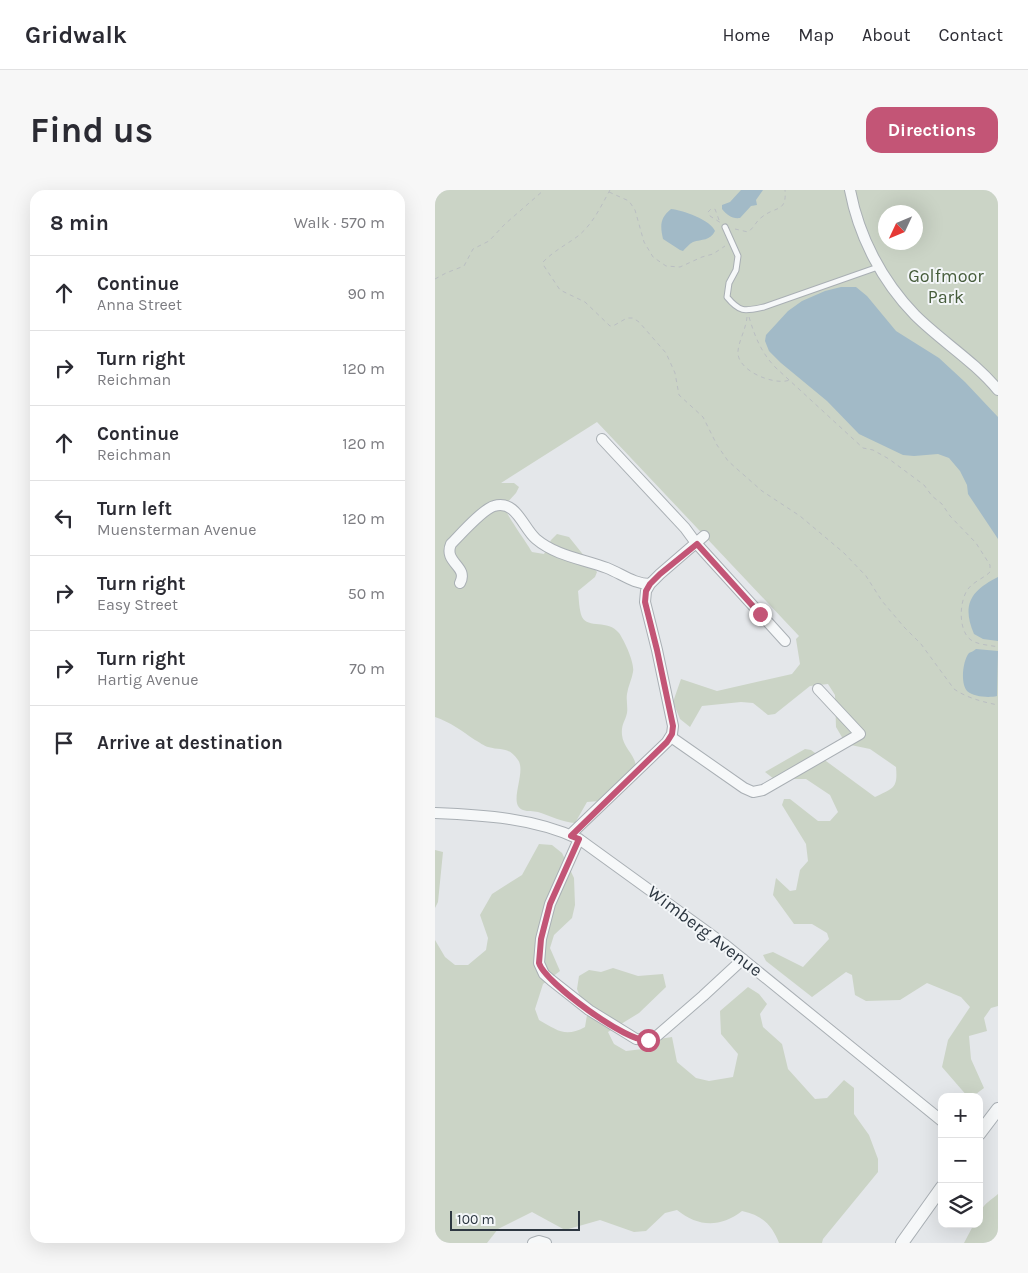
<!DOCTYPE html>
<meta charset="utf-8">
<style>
:root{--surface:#fff;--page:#f7f7f7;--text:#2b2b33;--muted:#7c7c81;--line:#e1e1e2;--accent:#c35576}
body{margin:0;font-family:Karla,sans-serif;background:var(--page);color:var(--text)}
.controls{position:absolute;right:15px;bottom:15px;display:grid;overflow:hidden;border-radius:10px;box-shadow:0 5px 20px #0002}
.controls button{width:45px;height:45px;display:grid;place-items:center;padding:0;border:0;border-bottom:1px solid var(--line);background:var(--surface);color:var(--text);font:25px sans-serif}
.compass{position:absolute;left:443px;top:15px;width:45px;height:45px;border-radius:50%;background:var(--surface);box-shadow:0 5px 20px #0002;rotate:226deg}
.scale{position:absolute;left:15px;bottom:12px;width:130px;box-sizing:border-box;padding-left:5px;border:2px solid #2d3741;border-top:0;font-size:14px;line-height:18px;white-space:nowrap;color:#2d3741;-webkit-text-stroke:4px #f3f6f8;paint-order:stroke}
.stop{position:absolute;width:15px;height:15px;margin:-11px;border:4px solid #c35576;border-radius:50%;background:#fff}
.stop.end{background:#c35576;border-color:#fff;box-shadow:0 1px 5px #0008}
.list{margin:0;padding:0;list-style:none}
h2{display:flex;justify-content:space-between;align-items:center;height:65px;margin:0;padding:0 20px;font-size:21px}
h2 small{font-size:16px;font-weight:400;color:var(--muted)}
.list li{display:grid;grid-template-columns:32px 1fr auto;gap:15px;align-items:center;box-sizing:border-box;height:75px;padding:0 20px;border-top:1px solid var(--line)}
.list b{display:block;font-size:19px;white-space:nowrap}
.list p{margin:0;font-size:16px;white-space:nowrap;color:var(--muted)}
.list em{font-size:16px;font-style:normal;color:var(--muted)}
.icon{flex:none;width:28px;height:28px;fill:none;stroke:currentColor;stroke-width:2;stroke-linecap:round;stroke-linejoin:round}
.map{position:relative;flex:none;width:563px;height:1053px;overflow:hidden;border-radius:15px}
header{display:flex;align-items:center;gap:30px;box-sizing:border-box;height:70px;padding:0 25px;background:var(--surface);border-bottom:1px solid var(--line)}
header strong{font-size:24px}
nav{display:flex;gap:28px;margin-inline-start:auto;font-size:18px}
.intro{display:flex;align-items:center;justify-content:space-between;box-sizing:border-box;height:120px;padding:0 30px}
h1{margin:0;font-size:35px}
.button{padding:12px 22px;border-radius:15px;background:var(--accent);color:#fff;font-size:18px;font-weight:700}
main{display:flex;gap:30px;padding:0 30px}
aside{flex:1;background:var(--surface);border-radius:15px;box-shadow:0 5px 20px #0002}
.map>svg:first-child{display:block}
.green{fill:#cbd4c6;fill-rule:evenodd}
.water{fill:#a2bac7}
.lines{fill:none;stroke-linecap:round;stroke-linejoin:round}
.service-casing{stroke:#a9afb4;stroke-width:7}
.minor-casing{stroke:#a9afb4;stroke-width:12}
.tertiary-casing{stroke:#a9afb4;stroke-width:14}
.path{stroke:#babec2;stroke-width:1;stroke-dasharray:4 4;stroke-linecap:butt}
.service{stroke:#f6f8f9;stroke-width:5}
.minor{stroke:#f6f8f9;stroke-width:10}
.tertiary{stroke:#f6f8f9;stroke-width:12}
.route{stroke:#c35576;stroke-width:6}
.labels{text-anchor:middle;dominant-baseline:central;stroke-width:4;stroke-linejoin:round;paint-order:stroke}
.park-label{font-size:18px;fill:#465c3b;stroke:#f3f6f8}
.street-label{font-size:18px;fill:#2d3741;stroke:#f3f6f8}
</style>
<header>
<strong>Gridwalk</strong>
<nav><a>Home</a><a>Map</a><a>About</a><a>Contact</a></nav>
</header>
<div class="intro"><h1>Find us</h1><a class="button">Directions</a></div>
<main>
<aside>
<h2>8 min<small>Walk · 570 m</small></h2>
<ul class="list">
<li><svg class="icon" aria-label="ahead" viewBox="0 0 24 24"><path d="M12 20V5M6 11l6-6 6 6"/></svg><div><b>Continue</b><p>Anna Street</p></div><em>90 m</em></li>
<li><svg class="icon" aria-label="right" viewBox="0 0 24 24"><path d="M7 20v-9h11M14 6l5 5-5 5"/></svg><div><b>Turn right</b><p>Reichman</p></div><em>120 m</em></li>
<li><svg class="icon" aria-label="ahead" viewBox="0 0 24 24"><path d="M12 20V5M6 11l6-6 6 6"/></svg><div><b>Continue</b><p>Reichman</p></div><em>120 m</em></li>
<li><svg class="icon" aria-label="left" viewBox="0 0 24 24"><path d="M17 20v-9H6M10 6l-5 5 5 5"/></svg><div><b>Turn left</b><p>Muensterman Avenue</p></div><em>120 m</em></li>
<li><svg class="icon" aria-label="right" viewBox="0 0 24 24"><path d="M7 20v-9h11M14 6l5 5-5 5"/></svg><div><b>Turn right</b><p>Easy Street</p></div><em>50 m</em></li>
<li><svg class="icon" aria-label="right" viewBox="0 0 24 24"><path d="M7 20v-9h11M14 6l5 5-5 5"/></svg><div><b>Turn right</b><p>Hartig Avenue</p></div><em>70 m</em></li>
<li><svg class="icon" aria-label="arrive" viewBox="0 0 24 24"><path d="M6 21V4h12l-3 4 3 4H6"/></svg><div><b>Arrive at destination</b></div></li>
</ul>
</aside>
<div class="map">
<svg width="563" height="1053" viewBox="0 0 563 1053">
<rect width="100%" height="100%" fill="#e4e7ea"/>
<!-- green -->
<path class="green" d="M0,0H563V816L556,818L549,828L552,841L534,846L536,869L549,898L537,907H533L507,877L513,850L535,817L526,807L492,793L465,810L431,811L420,805L417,785L411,782L377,807L331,771L328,765L338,762L368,777L394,749L392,743L377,734H359L338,705L341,688L355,701L361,700L365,680L373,671L371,654L347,615L349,609H355L383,631H395L403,622L395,605L371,589H339L330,582L370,559L376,560L440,607C458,598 463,599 461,577L435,559L411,554L401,537L400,505L393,494L375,496L340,524L333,525L318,513L306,512L267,516L255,537L245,529L238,512L246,489L282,501L357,484L365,474L361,449L364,446L162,232L66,293H79L84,297L81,303L69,316C70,323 92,353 97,362L109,364L116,350L122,344L134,347L162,382L160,387L143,401C144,409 144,420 147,427C153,439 173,429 184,443C189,450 200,473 198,482C197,489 193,496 192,504C191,510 193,517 192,523C190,532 186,534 187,545C188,558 202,566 201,579L165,611L152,612L140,633C128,632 115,626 103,622C98,621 93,622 88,620C72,615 92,582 83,570C73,556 67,561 53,557C49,556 44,552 40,550C27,541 15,532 0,527ZM450,22H480V52H450Z
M104,654L117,655L127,663L139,688L140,715L137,728L119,745L115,758L125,781L108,794L100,819L104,830C122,840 130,848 150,837L152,825L142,799L144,786L154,780L166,782L178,778L203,786L228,784L231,797L204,823L173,842L179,854L191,861L216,858L224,849L237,847L242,872L261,888L274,891L298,887L303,864L286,844L285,821L313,797L324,804L332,814L325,824L328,837L347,854L353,879L380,909L392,908L409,890L419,898V924L434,945L443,969V982L388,1049L387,1053H344C337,1035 327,1025 307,1021C285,1038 263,1037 242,1020L230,1023L211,1041L199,1042L165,1030L130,1040L97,1022L63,1039L52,1053H0V750L10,767L20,775H33L51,760L53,748L45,725L57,704L87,685Z
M0,660L8,662L3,712L0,718Z
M563,1004V1048L559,1053H529L539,1034H544C544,1016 550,1015 563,1004Z"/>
<!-- water -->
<path class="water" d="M306,0H328L321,10L322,15L316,16L305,28C297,29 292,25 287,19V15L295,12Z
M236,19C247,20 276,30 280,41C275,51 267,49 258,52C254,54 251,58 248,61L245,60L228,49C225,35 225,28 236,19Z
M406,97H421L432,106L461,141L504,168L530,192L563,227V349L533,304L532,295L525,281L514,268L503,264L479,266L468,265L424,244L392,211L346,173L334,161L330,151L331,145L353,121L367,111L390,101Z
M563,387V451L548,449L539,444C526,414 537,400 563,387Z
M541,459L563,461L562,506C554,508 539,507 532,501C525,493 528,470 534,463C536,462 539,461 541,459Z"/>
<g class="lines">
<defs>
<path id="service" d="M290,37L303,66L301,80L294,93L292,107C305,123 310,121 329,117L443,77"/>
<path id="minor" d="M415,0C424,47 447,91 480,125C506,151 539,171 563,200
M167,249L250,338L261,353L350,451
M25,393C34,376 8,373 16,354C25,345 48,319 59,316C81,309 88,338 101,349C121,366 148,369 172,378C187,384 199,394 215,394
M236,547L309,598L318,602L328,600L425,544L383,499
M0,623C49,625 99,628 144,649L289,754L507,931
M135,645L232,552L237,544L238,536L222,460L210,412L211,401L215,394L225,384L269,346
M144,649L115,714L106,749L104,773L109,784L116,790L154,820L201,849L213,850L223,845L268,806L308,769
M98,1053L104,1051L111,1053"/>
<path id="tertiary" d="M544,944L563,919
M467,1053L507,997"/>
</defs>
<!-- service casing -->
<use href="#service" class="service-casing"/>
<!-- minor casing -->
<use href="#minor" class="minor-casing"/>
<!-- tertiary casing -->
<use href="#tertiary" class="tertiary-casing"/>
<!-- path -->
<path class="path" d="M175,0C166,16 158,34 143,46C131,55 120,60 108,72L109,76L125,100L150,112L175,136H178L192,128H198L204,132L231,163L240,183L244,205L268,227L282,255L293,271L327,301L365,326L409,363L431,386L447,411L469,437L486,454L519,499C532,508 548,512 563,515
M174,2L194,11L200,20L209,52L218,67L231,76L245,77L267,67L278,64L290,56
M284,30L280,19H276L273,22L275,26L286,33
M300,39L313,42C319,38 321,31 327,27C340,16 352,23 350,0
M0,89L11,83L29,76L38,59L54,51L70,34L109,0
M312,127C311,139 304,150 303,161C301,181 340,196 355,190
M314,127C320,147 326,162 340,177L428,258L438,260L454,269L489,295L497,306L507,314L515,326L541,353L555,375V382C549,388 538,392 533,399C524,411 523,441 536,450C543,455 555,455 563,457"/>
<!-- service -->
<use href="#service" class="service"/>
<!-- minor -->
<use href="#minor" class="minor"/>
<!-- tertiary -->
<use href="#tertiary" class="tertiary"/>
</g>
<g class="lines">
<!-- route -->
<path class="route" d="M213,850C194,854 110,793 104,773L106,749L115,714L144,649L136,646L232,552L237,544L238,536L222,460L210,412L211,401L215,394L225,384L262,354L325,424"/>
</g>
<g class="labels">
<!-- park labels -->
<g class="park-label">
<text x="511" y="86">Golfmoor<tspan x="511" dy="21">Park</tspan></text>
</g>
<!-- street labels -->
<g class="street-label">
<text transform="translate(270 741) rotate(37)">Wimberg Avenue</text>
</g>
</g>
</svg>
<div class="controls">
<button>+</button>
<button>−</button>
<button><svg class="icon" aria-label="layers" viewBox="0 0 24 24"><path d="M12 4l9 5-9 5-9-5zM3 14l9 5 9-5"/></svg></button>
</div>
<svg class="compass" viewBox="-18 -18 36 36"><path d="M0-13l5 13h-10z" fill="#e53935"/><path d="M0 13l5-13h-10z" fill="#7c7c81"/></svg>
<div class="scale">100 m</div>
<div class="stop" style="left:213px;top:850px"></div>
<div class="stop end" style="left:325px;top:424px"></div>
</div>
</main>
